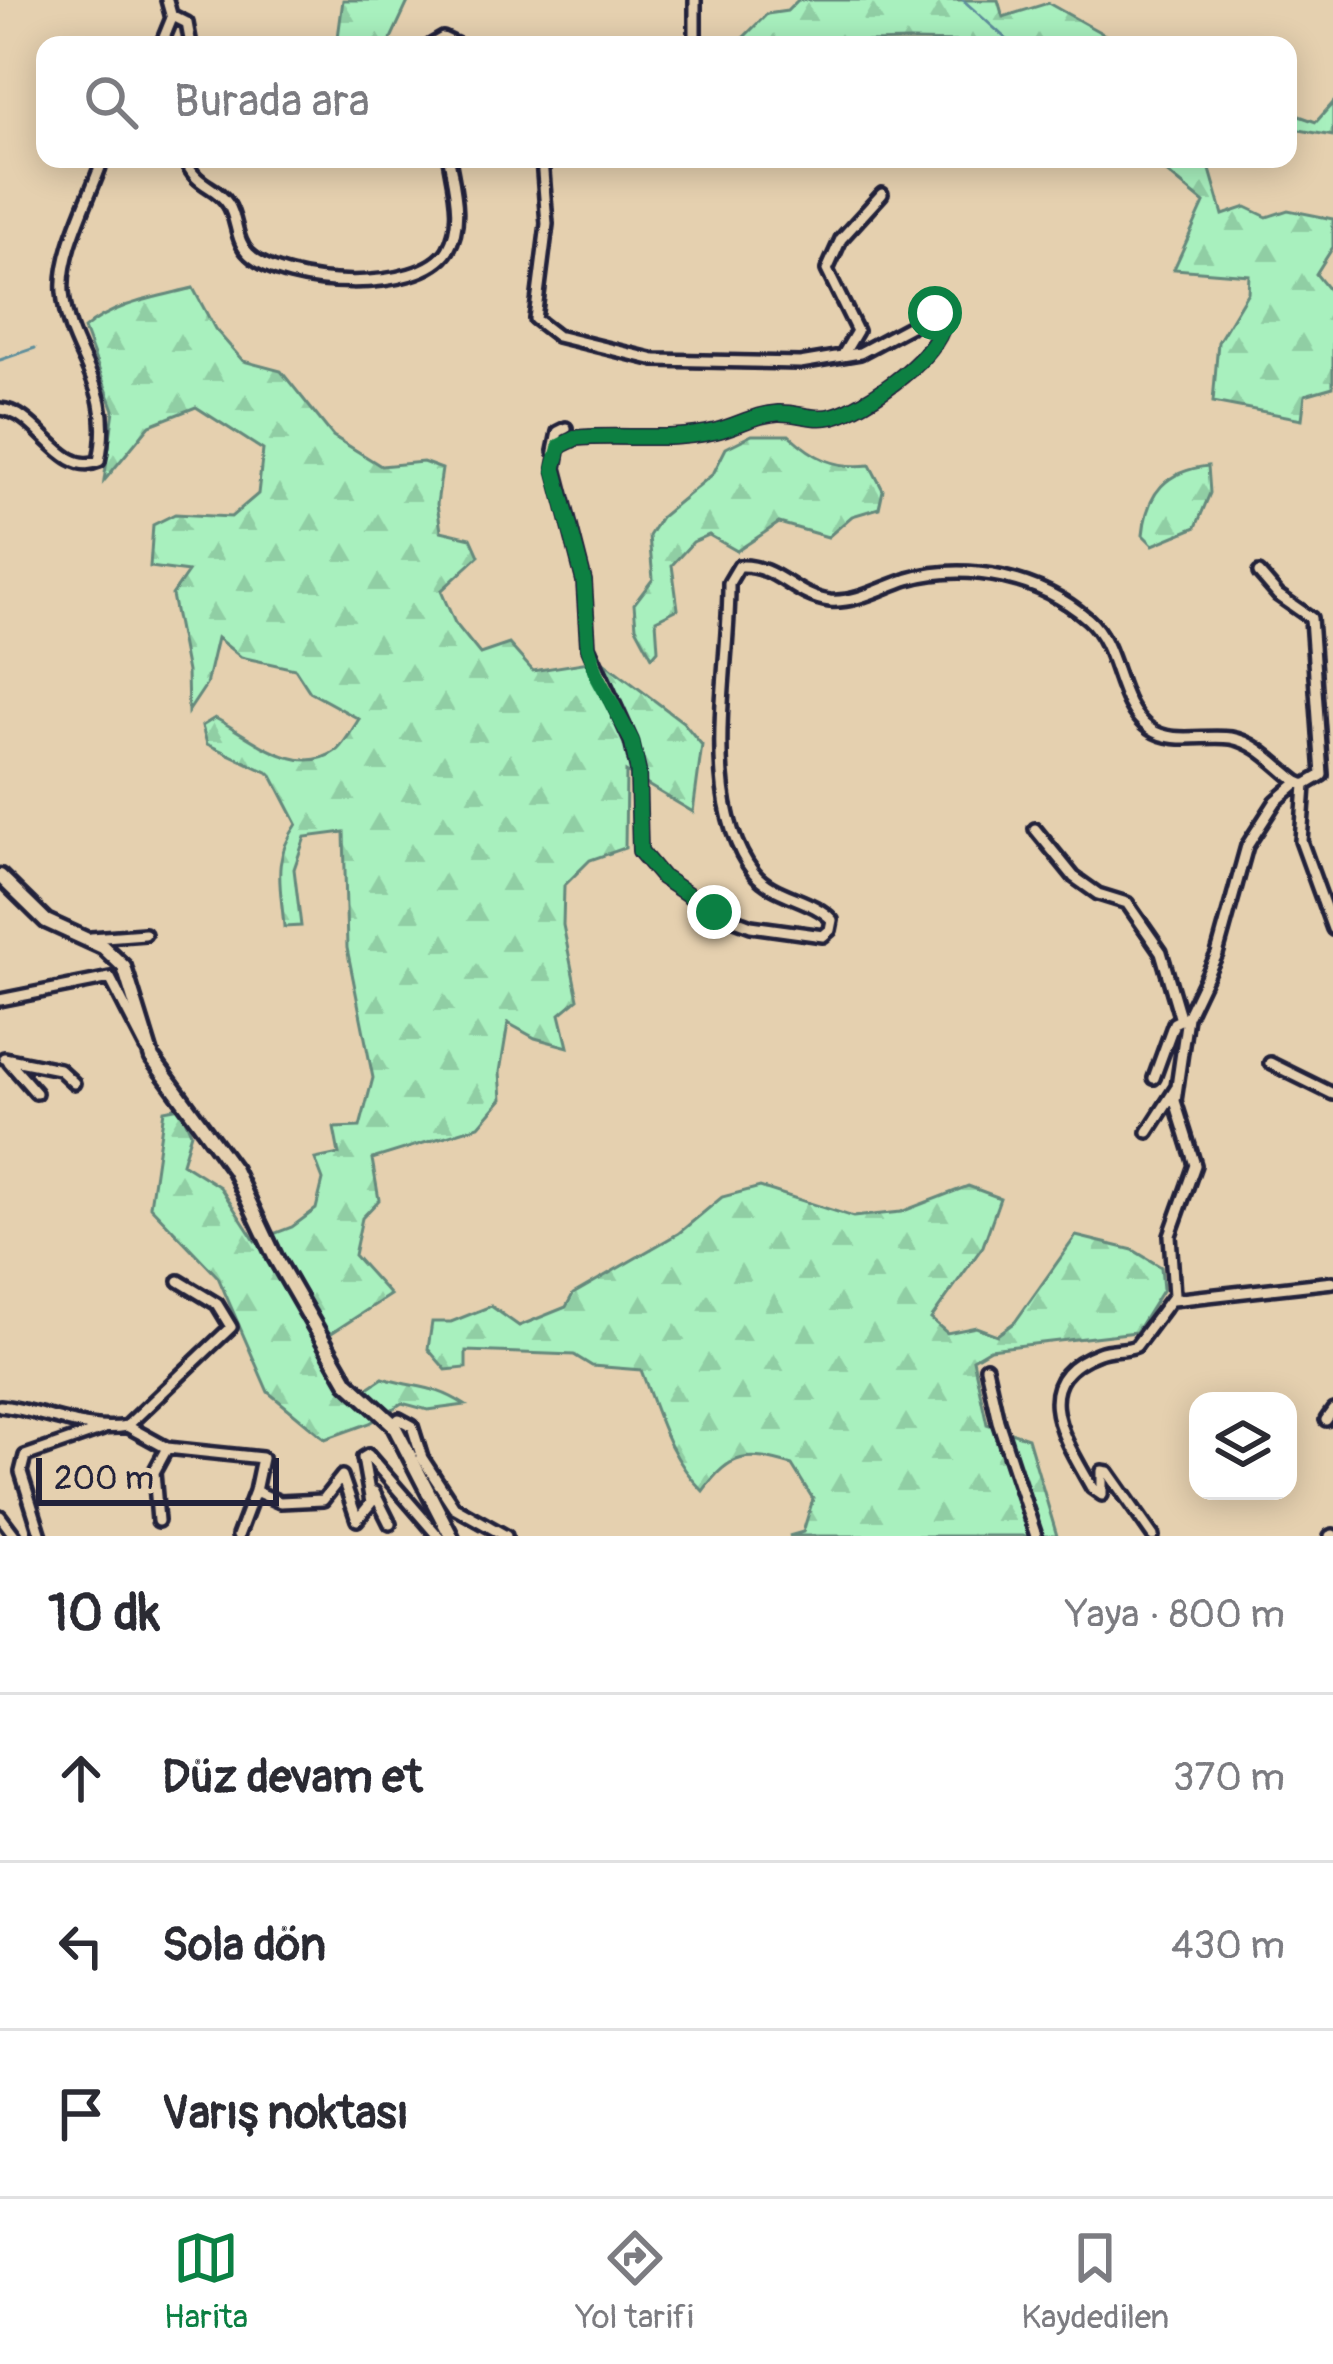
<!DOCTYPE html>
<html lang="tr">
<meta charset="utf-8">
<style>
:root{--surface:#fff;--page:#f2f2f3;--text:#2b2b33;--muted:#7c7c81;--line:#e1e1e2;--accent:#0b8043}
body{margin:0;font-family:Pangolin,sans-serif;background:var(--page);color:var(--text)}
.controls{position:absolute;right:36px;bottom:36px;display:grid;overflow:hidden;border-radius:24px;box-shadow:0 6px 30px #0003}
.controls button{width:108px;height:108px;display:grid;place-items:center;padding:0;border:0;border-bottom:3px solid var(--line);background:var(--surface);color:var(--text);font:60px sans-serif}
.scale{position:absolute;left:36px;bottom:30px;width:243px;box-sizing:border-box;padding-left:12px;border:6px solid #22223b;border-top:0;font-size:33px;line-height:42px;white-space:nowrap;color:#22223b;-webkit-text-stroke:9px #e5d0af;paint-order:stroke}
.stop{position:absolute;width:36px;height:36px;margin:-27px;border:9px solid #0b8043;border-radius:50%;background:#fff}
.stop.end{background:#0b8043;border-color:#fff;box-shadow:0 3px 12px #0008}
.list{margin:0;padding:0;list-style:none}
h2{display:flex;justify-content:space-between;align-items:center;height:156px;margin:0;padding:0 48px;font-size:51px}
h2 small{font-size:39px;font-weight:400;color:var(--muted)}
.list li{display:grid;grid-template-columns:78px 1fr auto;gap:36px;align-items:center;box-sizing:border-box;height:168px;padding:0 48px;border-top:3px solid var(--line)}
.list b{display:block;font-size:45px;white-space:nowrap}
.list em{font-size:39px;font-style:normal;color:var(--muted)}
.icon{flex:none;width:66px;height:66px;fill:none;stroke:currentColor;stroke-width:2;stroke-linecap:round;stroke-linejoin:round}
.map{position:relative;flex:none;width:1333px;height:1536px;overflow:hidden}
.search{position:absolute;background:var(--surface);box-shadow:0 6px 30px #0003;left:36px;right:36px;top:36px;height:132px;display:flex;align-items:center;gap:30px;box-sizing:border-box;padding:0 42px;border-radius:24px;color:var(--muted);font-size:45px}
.sheet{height:660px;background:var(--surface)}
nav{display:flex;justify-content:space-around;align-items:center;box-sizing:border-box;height:168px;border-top:3px solid var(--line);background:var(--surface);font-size:33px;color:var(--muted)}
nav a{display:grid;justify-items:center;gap:6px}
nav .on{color:var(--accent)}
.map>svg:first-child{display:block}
.forest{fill:url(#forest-firs);stroke:#65897c;stroke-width:3}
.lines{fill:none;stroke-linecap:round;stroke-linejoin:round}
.stream{stroke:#5f8f9c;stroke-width:3}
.minor-casing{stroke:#22223b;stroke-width:18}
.secondary-casing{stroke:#22223b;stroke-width:21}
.minor{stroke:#e5d0af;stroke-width:9}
.secondary{stroke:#e5d0af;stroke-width:12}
.route{stroke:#0b8043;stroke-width:15}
</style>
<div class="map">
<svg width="1333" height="1536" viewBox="0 0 1333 1536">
<defs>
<pattern id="forest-firs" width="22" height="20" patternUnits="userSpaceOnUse" patternTransform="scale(3)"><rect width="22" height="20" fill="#a8f0be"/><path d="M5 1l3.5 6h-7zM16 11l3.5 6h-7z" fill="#90cea4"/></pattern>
</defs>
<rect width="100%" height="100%" fill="#e5d0af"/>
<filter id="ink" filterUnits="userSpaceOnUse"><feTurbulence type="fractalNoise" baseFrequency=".00833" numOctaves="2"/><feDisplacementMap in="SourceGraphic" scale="24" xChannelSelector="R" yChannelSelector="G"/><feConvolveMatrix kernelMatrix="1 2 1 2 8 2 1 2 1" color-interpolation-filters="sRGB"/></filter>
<g filter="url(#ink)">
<!-- forest -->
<path class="forest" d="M343,0H409L388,45H337Z
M798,0H998L1003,17L1048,3L1123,45L910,41L736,45L767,14L787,11Z
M1333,103V136L1288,128V112L1316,122Z
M1160,159H1207L1223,215L1246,207L1267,217L1288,210L1333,219V247L1316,274L1333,295V387L1305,395L1302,419L1213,402L1218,342L1248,292L1249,275L1174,269L1204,203L1164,170Z
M193,288L215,329L243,361L281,371L333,436L381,466L423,462L442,469L437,504L441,531L471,538L479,556L441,591L455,623L480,654L509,644L533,671L601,660L683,722L702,745L693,812L626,772L625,848L590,860L564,886L563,925L578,999L560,1014L568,1047L535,1038L508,1023L500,1072L502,1099L479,1126L372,1159L379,1200L362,1218L354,1255L390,1295L330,1334L343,1364L365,1390L383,1378C417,1389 433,1384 465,1405L428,1410L402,1403L370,1423L325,1439L268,1392L218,1277L150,1206L164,1110L180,1107L191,1133L182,1163L220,1187L255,1241L292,1227L316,1209L323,1180L315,1159L339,1154L334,1128L360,1127L373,1078L347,948L344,832L305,837L294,869L301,926L284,927C281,885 271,861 297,824L271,774L207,744L202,726L215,718C249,735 297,780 337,750C345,743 353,728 359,719L310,692L295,669L241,657L217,638L206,685L188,712L187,672L172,595L188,572L150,567L153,525L175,514L231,517L258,494L263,450L196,407L150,425L104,481L114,410L84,329C112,304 157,297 193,288Z
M752,435H789C814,458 835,469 870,465L883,490L879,508L852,516L828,537L779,523L737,551L709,535L693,542L672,565L678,609L656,620L658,650L652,657L636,627L634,604L653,579L649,536L661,517L713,474L726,448Z
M1208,466L1210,493L1196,527L1153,545L1143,535C1147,492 1166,471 1208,466Z
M968,1186L1000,1198L983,1246L931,1319L947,1333L976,1327L997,1335L1015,1322L1076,1236L1133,1250L1161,1267L1163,1289L1136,1332L990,1349L973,1359L987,1424L1028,1438L1057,1536H789L803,1532L813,1499L792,1465C747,1452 731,1452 703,1491C668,1456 658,1414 641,1370L592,1366L574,1355L466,1351V1368L446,1370L428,1349L432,1322H451L491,1306L519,1326L566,1307L573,1294L679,1233L722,1197L760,1187L853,1217L901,1212Z"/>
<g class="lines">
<!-- stream -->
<path class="stream" d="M963,0L1013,45
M0,360L35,348"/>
<defs>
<path id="minor" d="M695,0V45
M171,15L187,23L191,45
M161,45L172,18L167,0
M431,45L443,38L458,45
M185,159C196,188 215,184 228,204C238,219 235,241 249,254C284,288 420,295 448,250C464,222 454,188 449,159
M542,159L547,224L535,319L557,336L655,360L800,363L860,353L935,313L944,315C948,351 866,408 833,416C813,421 798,412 778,413C756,414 737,426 716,431C671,442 622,434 576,438L559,446L555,468L584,581L588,646L631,741L638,771L640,851L662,877L714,912L751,926L823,936L830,930L832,920C812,898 773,897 754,873C698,801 730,669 729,583L739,566C777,564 794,597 830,601C857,603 883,587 908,579C968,562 1040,577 1088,619C1120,647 1115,704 1150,729C1172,745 1206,734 1231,738C1259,743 1276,766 1298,782
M844,353L857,331L827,270L841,239L882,194
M0,409C38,411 61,478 99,461C116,381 68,358 63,292C60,251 90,198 103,159
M554,451L558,432L566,428
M1259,573L1278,595L1311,618L1322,775L1305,785L1301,841L1333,929
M1035,829L1074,877L1098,894L1127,903L1161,952L1181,1020
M91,938L145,934
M0,1000L110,978L146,1048
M4,1058L59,1069L74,1083
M9,1062L36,1093
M1270,1063L1333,1094
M1154,1078L1174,1023L1182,1019
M1148,1132L1177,1087
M179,1281L217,1304L231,1327L127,1426L167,1448L262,1458L255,1491L280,1502L323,1500L342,1476L357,1520L371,1503L363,1458L368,1455L438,1536
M1172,1300L1333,1282
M986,1367L998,1421L1036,1536
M0,1406C42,1410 86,1434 127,1426
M1326,1420L1333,1410
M393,1424L399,1419L412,1426L422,1458L454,1507L506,1536
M374,1492L390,1524
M0,1516L15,1536
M158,1521L154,1472L167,1448
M41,1536L21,1472L25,1456L103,1429
M238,1536L255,1491
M1153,1536L1108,1472L1102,1471V1495L1092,1488C1066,1441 1023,1381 1099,1353C1111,1348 1124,1351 1136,1346L1174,1295L1170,1235L1195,1165L1175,1101L1187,1017L1217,954L1247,846L1276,801L1298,782L1305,785
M1330,1536L1333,1535"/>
<path id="secondary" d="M0,876L46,921L103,947L124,967L152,1058L234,1170L275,1257L347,1382L393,1424L451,1536"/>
</defs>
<!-- minor casing -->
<use href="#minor" class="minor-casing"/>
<!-- secondary casing -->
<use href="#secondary" class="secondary-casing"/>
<!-- minor -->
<use href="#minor" class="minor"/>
<!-- secondary -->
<use href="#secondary" class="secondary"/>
</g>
</g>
<g class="lines" filter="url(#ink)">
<!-- route -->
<path class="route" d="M714,912L662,877L640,851L638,771L632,741L598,678L588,646L584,581L554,468L560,446L576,438C622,434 671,442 716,431C737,426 756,414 778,413C798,412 813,421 833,416C865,408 949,351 944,315L935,313"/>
</g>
</svg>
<div class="controls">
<button><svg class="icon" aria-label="layers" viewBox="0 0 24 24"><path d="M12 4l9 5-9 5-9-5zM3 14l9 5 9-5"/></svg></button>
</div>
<div class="scale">200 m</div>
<div class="stop" style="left:935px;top:313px"></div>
<div class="stop end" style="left:714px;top:912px"></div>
<div class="search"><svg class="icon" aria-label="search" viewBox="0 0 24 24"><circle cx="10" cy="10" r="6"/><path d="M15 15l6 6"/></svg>Burada ara</div>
</div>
<section class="sheet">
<h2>10 dk<small>Yaya · 800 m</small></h2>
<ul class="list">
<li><svg class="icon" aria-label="ahead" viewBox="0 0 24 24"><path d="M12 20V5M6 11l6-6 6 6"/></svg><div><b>Düz devam et</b></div><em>370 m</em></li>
<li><svg class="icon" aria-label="left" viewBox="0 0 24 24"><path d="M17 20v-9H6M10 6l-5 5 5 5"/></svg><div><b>Sola dön</b></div><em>430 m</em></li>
<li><svg class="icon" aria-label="arrive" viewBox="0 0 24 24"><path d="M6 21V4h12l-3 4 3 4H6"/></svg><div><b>Varış noktası</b></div></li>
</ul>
</section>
<nav>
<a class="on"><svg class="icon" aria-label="map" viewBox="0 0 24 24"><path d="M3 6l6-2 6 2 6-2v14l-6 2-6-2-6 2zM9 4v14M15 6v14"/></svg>Harita</a>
<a><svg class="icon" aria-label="directions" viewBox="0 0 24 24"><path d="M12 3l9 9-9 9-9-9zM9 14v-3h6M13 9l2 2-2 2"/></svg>Yol tarifi</a>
<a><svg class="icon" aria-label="saved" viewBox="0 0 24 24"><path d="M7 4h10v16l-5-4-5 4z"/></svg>Kaydedilen</a>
</nav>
